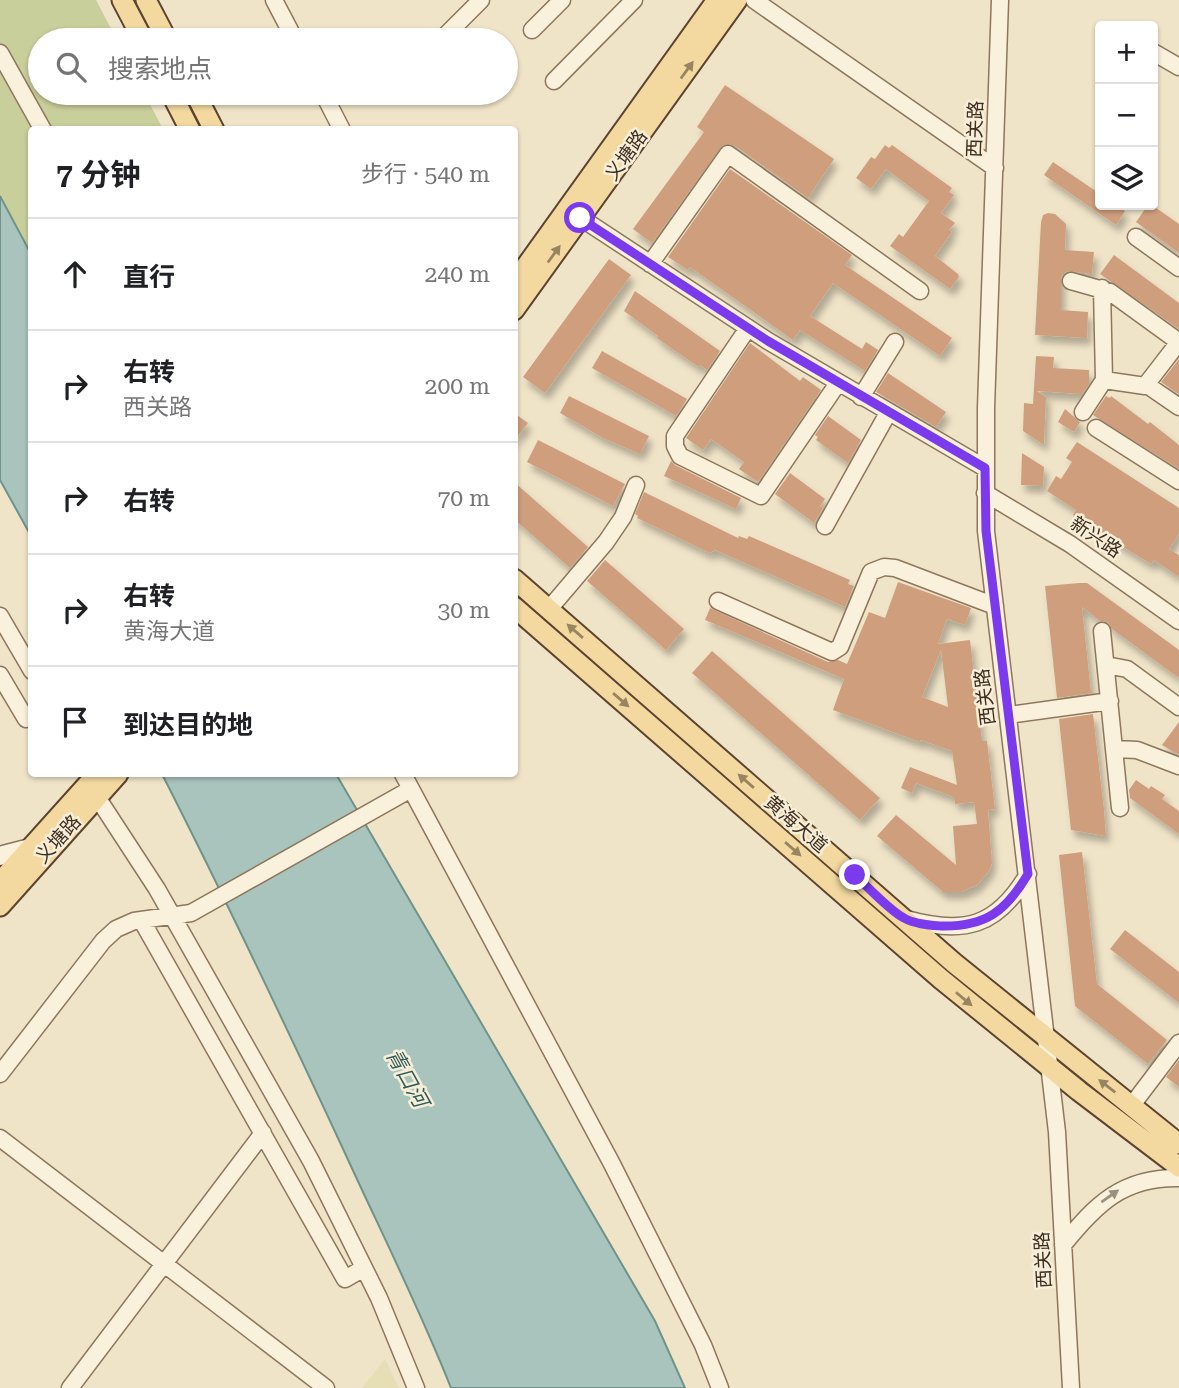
<!DOCTYPE html>
<html lang="zh">
<meta charset="utf-8">
<style>
:root{--surface:#fff;--page:#f2f2f2;--text:#202124;--muted:#757577;--line:#e0e0e0}
body{margin:0;font-family:"Roboto Serif","Noto Sans SC",serif;background:var(--page);color:var(--text)}
.controls{position:absolute;right:21px;top:21px;display:grid;overflow:hidden;border-radius:7px;box-shadow:0 2px 5px #0004}
.controls button{width:63px;height:63px;display:grid;place-items:center;padding:0;border:0;border-bottom:2px solid var(--line);background:var(--surface);color:var(--text);font:35px sans-serif}
.stop{position:absolute;width:21px;height:21px;margin:-16px;border:5px solid #7c3aed;border-radius:50%;background:#fff}
.stop.end{background:#7c3aed;border-color:#fff;box-shadow:0 2px 7px #0008}
.list{margin:0;padding:0;list-style:none}
h2{display:flex;justify-content:space-between;align-items:center;height:91px;margin:0;padding:0 28px;font-size:30px}
h2 small{font-size:23px;font-weight:400;color:var(--muted)}
.list li{display:grid;grid-template-columns:46px 1fr auto;gap:21px;align-items:center;box-sizing:border-box;height:112px;padding:0 28px;border-top:2px solid var(--line)}
.list b{display:block;font-size:26px;white-space:nowrap}
.list p{margin:0;font-size:23px;white-space:nowrap;color:var(--muted)}
.list em{font-size:23px;font-style:normal;color:var(--muted)}
.icon{flex:none;width:38px;height:38px;fill:none;stroke:currentColor;stroke-width:2;stroke-linecap:round;stroke-linejoin:round}
.map{position:relative;flex:none;width:1179px;height:1388px;overflow:hidden}
.search{position:absolute;background:var(--surface);box-shadow:0 2px 5px #0004;left:28px;top:28px;width:490px;height:77px;display:flex;align-items:center;gap:18px;box-sizing:border-box;padding:0 24px;border-radius:38px;color:var(--muted);font-size:26px}
.panel{position:absolute;background:var(--surface);box-shadow:0 2px 5px #0004;left:28px;top:126px;width:490px;height:651px;border-radius:7px}
.map>svg:first-child{display:block}
.farmland{fill:#e6deb5}
.green{fill:#c9cf9b}
.water{fill:#a9c4bc;stroke:#6f938a;stroke-width:2}
.building{fill:#cf9f7d;fill-rule:evenodd;filter:url(#shadow)}
.lines{fill:none;stroke-linecap:round;stroke-linejoin:round}
.minor-casing{stroke:#8d765c;stroke-width:19}
.major-casing{stroke:#5b4430;stroke-width:23}
.minor{stroke:#faf1dc;stroke-width:16}
.major{stroke:#f3d9a0;stroke-width:19}
.oneway{fill:#988460}
.oneway2{fill:#9c907e}
.route{stroke:#7c3aed;stroke-width:9}
.labels{text-anchor:middle;dominant-baseline:central;stroke-width:5;stroke-linejoin:round;paint-order:stroke}
.street-label{font-size:19px;fill:#3d2e20;stroke:#f7eed8}
.water-label{font-size:21px;font-style:italic;fill:#2f5d5a;stroke:#f7eed8}
</style>
<div class="map">
<svg width="1179" height="1388" viewBox="0 0 1179 1388">
<defs>
<filter id="shadow"><feDropShadow dx="4" dy="7" stdDeviation="3.5" flood-color="#0004"/></filter>
</defs>
<rect width="100%" height="100%" fill="#f0e4c8"/>
<!-- farmland -->
<path class="farmland" d="M385,1359L399,1388H362Z"/>
<!-- green -->
<path class="green" d="M0,0H96L117,40H40V93H144L163,129L32,130L31,254L0,196Z"/>
<!-- water -->
<path class="water" d="M0,196L31,254V536L0,480Z
M162,774H336L655,1321L685,1388H451C419,1307 380,1230 344,1151C285,1024 225,898 162,774Z"/>
<!-- building -->
<path class="building" d="M725,85L834,159L808,198L734,145H723L652,243L633,229L704,132L697,127Z
M885,145L889,148L892,145L952,188L949,192L954,195L941,213L955,223L949,230L952,232L935,256L958,274L959,277L950,289L890,246L899,234L903,237L929,201L886,169L871,189L856,178L871,157L875,159Z
M1053,162L1100,194V205H1115L1125,211L1116,225L1044,175Z
M730,169L852,255L845,265L952,338L940,356L833,283L810,316L862,349L866,342L878,350L865,371L800,330L793,340L690,267L688,270L668,257Z
M1148,205H1152L1179,224V253L1136,222Z
M1048,213L1055,214L1066,224L1065,250L1094,252L1092,274L1069,271L1063,273L1061,279V310L1088,312L1087,338L1035,335L1041,222L1043,215Z
M1114,255L1179,303V329L1100,274Z
M609,259L631,275L545,393L523,377Z
M635,291L720,351L707,370L700,365L699,367L671,348L657,338L658,336L624,311Z
M750,343L800,381L803,377L821,390L758,482L739,469L744,462L711,439L703,450L686,438Z
M602,351L687,399L676,416L592,368Z
M1036,356L1054,357L1053,368L1089,370V384L1082,394L1037,391L1046,397L1044,445L1023,431L1024,403L1033,404Z
M1179,359V394L1161,382Z
M888,373L946,412L936,427L876,392Z
M569,396L649,436L640,454L603,438L560,413Z
M1106,396L1110,398L1111,396L1148,424L1150,422L1179,445V469L1093,415Z
M1065,409L1080,422L1074,432L1058,422Z
M514,413L528,423L514,441Z
M828,416L861,440L848,463L816,440L818,437L815,435Z
M538,440L625,484L613,506L527,462Z
M1077,442L1179,508V534L1169,549L1179,555V577L1154,560L1151,564L1094,529L1073,515L1076,510L1047,491L1056,476L1061,479L1072,462L1066,458Z
M1022,453L1044,467L1043,486L1021,485Z
M671,461L675,465L741,498L736,509L664,476Z
M790,473L825,499L820,506L823,508L814,523L775,494Z
M514,482L588,547L570,568L514,519Z
M644,492L738,538L739,536L747,539L749,536L850,580L848,584L854,586L845,607L715,550L710,553L637,518L638,516L635,514Z
M605,560L684,629L666,650L587,581Z
M898,582L971,608L965,625L947,619L938,644L970,640L982,741H987L995,809L988,810L992,863L989,871L977,885L961,892H943L877,836L896,815L956,865L953,826L977,824L974,802L955,804L954,797L916,783L912,793L901,788L910,767L957,785L952,751L921,740L920,742L833,710L844,679L705,620L710,608L828,662L838,660L847,664L869,612L885,618ZM941,650L948,707L922,697Z
M1079,583H1087L1179,650V678L1112,629L1107,622L1100,621L1082,607L1091,693L1057,698L1045,586Z
M712,651L880,798L860,820L692,673Z
M1093,714L1104,810L1106,836L1071,830L1060,729L1059,719Z
M1179,722V755L1162,745Z
M1136,780L1149,789L1151,786L1165,795L1162,799L1179,811V834L1130,798L1129,790Z
M1082,852L1097,984L1167,1040L1148,1064L1075,1006L1059,855Z
M1125,930L1179,972V1003L1110,949Z
M1179,1060V1087L1166,1077Z"/>
<g class="lines">
<defs>
<path id="minor" d="M274,0L295,40
M754,0L995,168
M1000,0L986,408V531L1057,1132L1071,1388
M532,30L562,0
M446,35L481,0
M1153,52L1179,67
M0,53L43,130
M554,81L634,0
M323,93L342,130
M581,218L768,341L985,468
M1136,237L1179,268
M650,264L728,154L920,291
M1071,281L1110,292L1179,342
M748,328L675,436V446L680,456L761,496L838,383
M1104,380L1145,386L1179,342
M1147,385L1179,407
M861,397L895,342
M1083,412L1104,380L1102,288
M1096,428L1179,481
M985,493L1070,544L1179,621
M825,526L888,413
M718,601L832,652L840,647L871,572L884,567L895,568L995,606
M549,609L606,542L623,517L636,485
M0,616L32,671
M1102,631L1120,808
M1106,665L1127,669L1179,707
M0,675L26,719
M1009,715L1110,701
M1115,749L1137,750L1179,766
M403,774L612,1164L703,1345L720,1388
M97,797L157,889L311,1161L379,1298L416,1388
M0,857L3,854L30,847
M906,919C964,935 997,927 1028,874
M142,921L345,1279L364,1268
M0,1074L103,941L116,929L134,921L191,913L411,789
M1132,1105L1179,1043
M0,1138L326,1388
M1063,1245C1096,1204 1123,1177 1179,1178
M70,1388L263,1133"/>
<path id="major" d="M122,0L143,40
M146,0L167,40
M171,93L190,130
M195,93L214,130
M514,283L717,0
M514,310L737,0
M514,579L954,963L1179,1144
M514,607L941,979L1079,1091L1179,1167
M0,882L97,774
M0,906L118,774"/>
</defs>
<!-- minor casing -->
<use href="#minor" class="minor-casing"/>
<!-- major casing -->
<use href="#major" class="major-casing"/>
<!-- minor -->
<use href="#minor" class="minor"/>
<!-- major -->
<use href="#major" class="major"/>
</g>
<!-- one-way arrows -->
<defs><path id="oneway-solid" d="M-6-.8H1V-3.2L6.5 0L1 3.2V.8H-6Z" transform="scale(1.75)"/></defs>
<g class="oneway">
<use href="#oneway-solid" transform="translate(687 70) rotate(-54)"/>
<use href="#oneway-solid" transform="translate(554 254) rotate(-54)"/>
<use href="#oneway-solid" transform="translate(575 631) rotate(-139)"/>
<use href="#oneway-solid" transform="translate(621 700) rotate(41)"/>
<use href="#oneway-solid" transform="translate(746 781) rotate(-139)"/>
<use href="#oneway-solid" transform="translate(793 849) rotate(41)"/>
<use href="#oneway-solid" transform="translate(964 999) rotate(40)"/>
<use href="#oneway-solid" transform="translate(1107 1086) rotate(-142)"/>
</g>
<use class="oneway2" href="#oneway-solid" transform="translate(1110 1196) rotate(-35)"/>
<g class="lines">
<!-- route -->
<path class="route" d="M580,218L768,341L985,468L986,531L1028,874C1006,911 986,927 941,926C929,925 914,924 904,918C889,910 868,887 855,875"/>
</g>
<g class="labels">
<!-- street labels -->
<g class="street-label">
<text transform="translate(975 129) rotate(-88)">西关路</text>
<text transform="translate(626 155) rotate(-54)">义塘路</text>
<text transform="translate(1096 537) rotate(34)">新兴路</text>
<text transform="translate(985 697) rotate(-97)">西关路</text>
<text transform="translate(796 824) rotate(41)">黄海大道</text>
<text transform="translate(58 839) rotate(-48)">义塘路</text>
<text transform="translate(1043 1260) rotate(-93)">西关路</text>
</g>
<!-- water labels -->
<g class="water-label">
<text transform="translate(407 1078) rotate(61)">青口河</text>
</g>
</g>
</svg>
<div class="controls">
<button>+</button>
<button>−</button>
<button><svg class="icon" aria-label="layers" viewBox="0 0 24 24"><path d="M12 4l9 5-9 5-9-5zM3 14l9 5 9-5"/></svg></button>
</div>
<div class="stop" style="left:580px;top:218px"></div>
<div class="stop end" style="left:855px;top:875px"></div>
<div class="search"><svg class="icon" aria-label="search" viewBox="0 0 24 24"><circle cx="10" cy="10" r="6"/><path d="M15 15l6 6"/></svg>搜索地点</div>
<section class="panel">
<h2>7 分钟<small>步行 · 540 m</small></h2>
<ul class="list">
<li><svg class="icon" aria-label="ahead" viewBox="0 0 24 24"><path d="M12 20V5M6 11l6-6 6 6"/></svg><div><b>直行</b></div><em>240 m</em></li>
<li><svg class="icon" aria-label="right" viewBox="0 0 24 24"><path d="M7 20v-9h11M14 6l5 5-5 5"/></svg><div><b>右转</b><p>西关路</p></div><em>200 m</em></li>
<li><svg class="icon" aria-label="right" viewBox="0 0 24 24"><path d="M7 20v-9h11M14 6l5 5-5 5"/></svg><div><b>右转</b></div><em>70 m</em></li>
<li><svg class="icon" aria-label="right" viewBox="0 0 24 24"><path d="M7 20v-9h11M14 6l5 5-5 5"/></svg><div><b>右转</b><p>黄海大道</p></div><em>30 m</em></li>
<li><svg class="icon" aria-label="arrive" viewBox="0 0 24 24"><path d="M6 21V4h12l-3 4 3 4H6"/></svg><div><b>到达目的地</b></div></li>
</ul>
</section>
</div>
